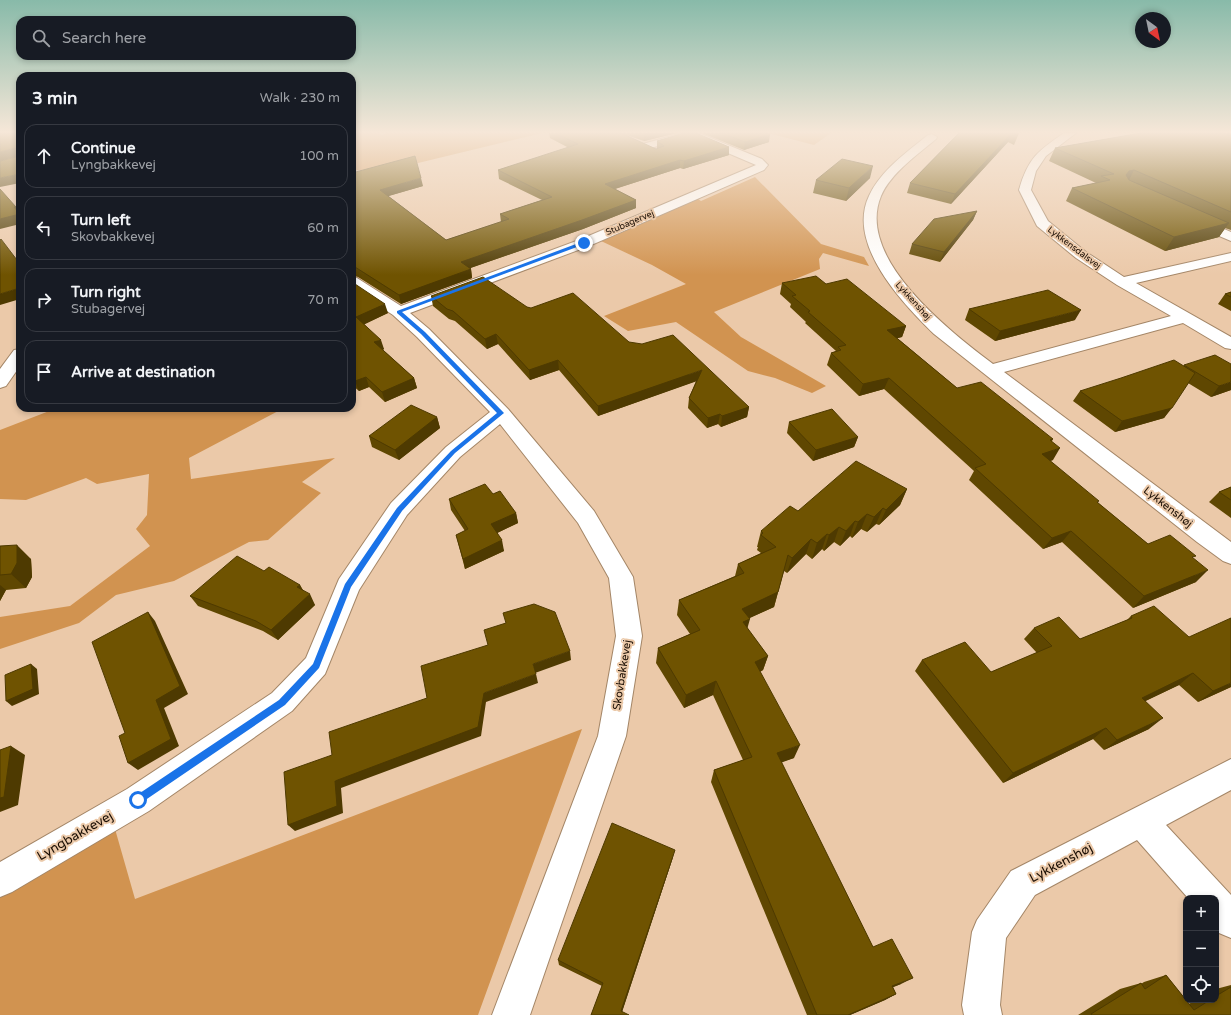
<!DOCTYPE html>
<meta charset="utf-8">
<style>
:root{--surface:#171b24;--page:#242831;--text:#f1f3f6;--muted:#9ea1a6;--line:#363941}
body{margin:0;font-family:"Varela Round",sans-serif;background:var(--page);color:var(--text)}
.controls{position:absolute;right:12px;bottom:12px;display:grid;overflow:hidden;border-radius:8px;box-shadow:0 2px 6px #0003}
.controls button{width:36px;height:36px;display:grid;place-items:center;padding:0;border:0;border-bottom:1px solid var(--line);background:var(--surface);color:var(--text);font:20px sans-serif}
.compass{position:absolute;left:1135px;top:12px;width:36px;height:36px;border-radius:50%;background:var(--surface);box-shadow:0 2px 6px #0003;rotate:147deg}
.stop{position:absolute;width:12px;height:12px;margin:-9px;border:3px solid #1a73e8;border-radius:50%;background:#fff}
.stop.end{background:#1a73e8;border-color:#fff;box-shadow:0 1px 4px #0008}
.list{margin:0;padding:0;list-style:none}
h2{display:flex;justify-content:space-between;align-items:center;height:52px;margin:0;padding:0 16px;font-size:17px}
h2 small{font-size:13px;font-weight:400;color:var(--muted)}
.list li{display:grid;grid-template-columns:26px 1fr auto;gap:12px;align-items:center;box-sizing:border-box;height:64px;margin:0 8px 8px;padding:0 8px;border:1px solid var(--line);border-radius:12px}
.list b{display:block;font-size:15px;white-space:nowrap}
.list p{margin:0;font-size:13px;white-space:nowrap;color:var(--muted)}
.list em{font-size:13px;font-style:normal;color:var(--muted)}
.icon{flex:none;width:22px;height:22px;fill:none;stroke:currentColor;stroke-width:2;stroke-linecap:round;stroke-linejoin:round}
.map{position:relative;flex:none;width:1231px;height:1015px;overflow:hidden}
.search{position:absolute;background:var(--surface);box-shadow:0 2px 6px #0003;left:16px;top:16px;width:340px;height:44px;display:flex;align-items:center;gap:10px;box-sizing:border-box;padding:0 14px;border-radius:12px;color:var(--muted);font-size:15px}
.panel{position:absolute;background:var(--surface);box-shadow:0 2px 6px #0003;left:16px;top:72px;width:340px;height:340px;border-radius:12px}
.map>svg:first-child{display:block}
.green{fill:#d19350}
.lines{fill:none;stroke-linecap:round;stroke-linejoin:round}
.minor-casing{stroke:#a48667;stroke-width:2}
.minor{fill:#fff;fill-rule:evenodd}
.wall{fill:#5f4701}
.shaded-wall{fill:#4e3a01}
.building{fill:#6f5301;stroke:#4e3a01}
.route{fill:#1a73e8}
.labels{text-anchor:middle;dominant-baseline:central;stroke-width:4;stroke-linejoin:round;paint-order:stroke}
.far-street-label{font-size:9px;fill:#190d03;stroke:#ebc9a9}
.street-label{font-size:11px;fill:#190d03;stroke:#ebc9a9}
.near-street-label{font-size:13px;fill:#190d03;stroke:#ebc9a9}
</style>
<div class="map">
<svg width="1231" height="1015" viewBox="0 0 1231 1015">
<rect width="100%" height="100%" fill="#ebc9a9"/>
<!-- green -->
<path class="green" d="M352,133H378L382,135L387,133H542L385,171L352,170Z
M768,133H831L814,145Z
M755,177L821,244L864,257L869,266L823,253L819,259L820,269L714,312L741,337L826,386L812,393L775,378L748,371L676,322L628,331L604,316L686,284L652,265L601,241L698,199L701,201Z
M57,408H284L189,458L191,479L335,458L302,482L321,493L268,540L249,542L174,581L116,595L79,623L0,649V617L70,606L150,546L136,529L147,515L149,474L97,484L86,478L26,500L0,499V430Z
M582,729L478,1015H0V892L115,829L135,899Z"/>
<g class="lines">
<defs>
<path id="minor" d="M683,133L701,134L762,159L768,165L764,170L589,246L410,313L429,329L508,409L594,511L633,577L642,636L626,736L530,1015H492L598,736L616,636L609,578L578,523L500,424L460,457L407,515L359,590L325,674L292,711L149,811L12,892L0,897V862L127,789L272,693L306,658L339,579L391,503L446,447L490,412L417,337L393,315L352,288V276L357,278L401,306L579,240L756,165L695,139H684L643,150L637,147L639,145Z
M1064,133H1076L1046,156L1036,171L1031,190L1048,221L1086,252L1124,277L1231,253V261L1136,283L1231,337V349L1225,348L1183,323L1004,372L1231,542V564L1223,561L1197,542L934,334C903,304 846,244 869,196C881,170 907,152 928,135L932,134L937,137L936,139C917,155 891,173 881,196C855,259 951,332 993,364L1171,316L1117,285L1076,258L1037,226L1019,190C1028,158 1038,151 1064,133Z
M1196,217L1231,232V241L1191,224L1189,221L1191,218Z
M20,349V366L6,386L0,388V369L14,350Z
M1231,759V790L1166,825L1231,895V938L1219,933L1216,930V898H1188L1137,840L1035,895L1006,938L1000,1005L1002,1015H964L962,1005L972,932L977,920L1011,871Z"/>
</defs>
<!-- minor casing -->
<use href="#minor" class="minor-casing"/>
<!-- minor -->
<use href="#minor" class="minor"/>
</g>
<!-- wall -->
<path class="wall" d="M549,133H677L644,141L623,134L656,149H657V141L729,147V155L683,169L680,168L615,189L636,200V208L583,229L470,268L471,269L472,278L401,304L358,277L352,275V173L423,186L388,196L446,240L501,222L500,214L542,200L499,179L498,170L569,148L550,138Z
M702,133H765L769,142L744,150Z
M959,133H1019L1014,145L1008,142L951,204L907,193L910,183Z
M1141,133H1231V230L1225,228L1219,237L1165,251L1066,201L1072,188L1096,183L1049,161L1055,148Z
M870,178L846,201L813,193L816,180Z
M977,211L973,220L940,262L909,254L912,244Z
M352,282L388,313L364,324L384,349L383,350L414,378L417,388L385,402L369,387L359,391L352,385Z
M782,283L826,284L906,326L902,337L897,338L957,388L1053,439L1052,441L1053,460L1050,461L1098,503L1148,544L1193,558L1196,582L1133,608L1062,542L1043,549L969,480L974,471L884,389L859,396L827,365L831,353L836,351L805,323L806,322L790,307L791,304L780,294Z
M1231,292V311L1218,304L1225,294Z
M431,296L527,307L629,342L749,407L747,417L721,427L718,424L707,428L688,408L689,398L696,381L598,416L559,370L530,380L498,344L487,349L455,321L449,319L433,306Z
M969,309L1075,320L995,341L965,320Z
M1184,365L1231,390L1211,397L1188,383L1164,418L1115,432L1073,401L1080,391L1183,366Z
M437,417L440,428L399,460L372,447L369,436Z
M789,422L858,437L854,447L813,461L787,433Z
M1231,487V518L1209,502L1219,492Z
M907,489L900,505L879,525L876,524L867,532L861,529L852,538L850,536L840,546L834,542L824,551L822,549L812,559L806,554L787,573L784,571L774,607L749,618L747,628L768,656L763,670L760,672L794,758L781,762L873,947L901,984L893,987L896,994L885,1000L850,1015H807L711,782L714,770L743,760L713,695L684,708L656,663L658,648L690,634L677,615L679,600L735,576L738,564L761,553L757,550L758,547H757L761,531L798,511Z
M493,494L516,513L518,523L497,533L504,551L465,569L456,535L465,531L451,510L449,499Z
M0,546L31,559L32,577L26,588L6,590L0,601Z
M264,571L300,585L303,590L315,605L278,640L263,631L198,606L190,596Z
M1131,616L1231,687L1198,702L1179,685L1145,701L1149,729L1104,750L1093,739L1003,783L915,671L922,660L991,672L1037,653L1024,639L1034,628L1080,639L1127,620Z
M673,857L622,1012L591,1015L602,986L559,965L558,960Z
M1166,975L1189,1004L1195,1000H1216V989L1231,985V1015H1078L1120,989L1141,983V984L1144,982Z"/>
<!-- shaded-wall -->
<path class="shaded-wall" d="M647,133H677L644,141V134Z
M1012,133L1008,142L951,204L955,194Z
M770,134L769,142L744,150L745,142Z
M729,147V155L683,169L684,161Z
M15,148L20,156L0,161V152Z
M680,160V168L605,192V184Z
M873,166L870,178L846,201L849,188Z
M1134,170L1127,184L1126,175L1129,171Z
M20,174V183L0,187V178Z
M421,178L423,186L382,198L380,190Z
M636,200V208L583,229L462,271L461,262Z
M14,207H16L20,213V224L0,229V219Z
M977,211L973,220L940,262L944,252Z
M1229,223L1219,237L1165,251L1174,237Z
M471,269L472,278L401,304L399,295Z
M20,288V299L0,305V294Z
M385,304L388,313L359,327L356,317Z
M1081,310L1075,320L995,341L1000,331Z
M906,326L902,337L883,342L887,330Z
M496,334L498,344L487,349L485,339Z
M381,340L384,349L377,352L374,342Z
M558,360L559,370L530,380L529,370Z
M702,370L700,380L598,416V406Z
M366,377L369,387L359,391L355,381Z
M414,378L417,388L385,402L382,392Z
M889,378L884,389L859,396L863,384Z
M1231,382V390L1211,397L1219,386Z
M749,407L747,417L721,427L722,416Z
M1172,408L1164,418L1115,432L1122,421Z
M720,414L718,424L707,428L708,418Z
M437,417L440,428L399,460L395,450Z
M858,437L854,447L813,461L816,450Z
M1060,448L1053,460L1035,466L1042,454Z
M907,489L900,505L879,525L886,510Z
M883,508L876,524L867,532L874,517Z
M516,513L518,523L493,535L491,524Z
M867,514L861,529L852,538L858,522Z
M855,521L850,536L840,546L846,531Z
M839,527L834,542L824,551L829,535Z
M1071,531L1062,542L1043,549L1052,538Z
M827,534L822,549L812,559L817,543Z
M811,539L806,554L787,573L792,558Z
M502,540L504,551L465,569L463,559Z
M17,545L31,559L32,577L26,588L11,574Z
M1208,570L1196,582L1133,608L1144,596Z
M0,585L6,590L0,601Z
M300,585L305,595L297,587Z
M778,592L774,607L739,623L742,609Z
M310,594L315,605L278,640L271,630Z
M148,612L155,621L188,694L164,708L179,746L138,770L128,763L156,700Z
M750,619L746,633L743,622Z
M570,651L571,660L535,673L533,664Z
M768,656L763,670L751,676L755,662Z
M31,664L37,669L39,694L12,706L6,701Z
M1193,673L1179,685L1129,709L1142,698Z
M536,674L538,683L486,702L481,736L341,788L343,813L295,831L288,825L335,781L484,693Z
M716,681L713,695L684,708L686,695Z
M1231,683V687L1198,702L1213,691Z
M1163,718L1149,729L1104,750L1117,740Z
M1106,728L1093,739L1003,783L1013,773Z
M800,745L794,758L772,766L777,753Z
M11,746L25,755L18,805L0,812V798Z
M675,850L673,857L621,1015V1011Z
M913,978L901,984L881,992L892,986Z
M896,994L885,1000L850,1015H848Z"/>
<!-- building -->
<path class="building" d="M0,133H20V174L0,178V161L16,157L17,150L15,148L0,152Z
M555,133H621L656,149L664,146L657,141L684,133H696L729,147L684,161L680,160L605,184L636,200L582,220L461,262L471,269L399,295L355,267H352V173L415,156L421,178L380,190L446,240L509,219L500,214L552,197L498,170L578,144Z
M722,133H765L770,134L745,142Z
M959,133H1018L1017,135L1012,133L955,194L910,183Z
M1141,133H1223L1231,136V212L1134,170L1129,171L1126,175L1129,180L1229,223L1174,237L1072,188L1110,180L1101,176L1114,174L1055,148Z
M842,159L873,166L849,188L816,180Z
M0,189L16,207H14L20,214L0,219Z
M977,211L944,252L912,244L934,219Z
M1,239L20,264V288L0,294V240Z
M816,276L826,284L847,279L906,326L887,330L957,388L981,382L1053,439L1050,440L1060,448L1042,454L1099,501L1097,502L1148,544L1170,535L1196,556L1192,557L1208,570L1144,596L1071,531L1052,538L975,468L986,464L889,378L863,384L831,353L841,350L838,347L846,345L808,312L810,311L792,296L796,295L782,283Z
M483,277L527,307L531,308L573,293L629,342L642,344L673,335L749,407L722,416L720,414L708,418L689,398L702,370L598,406L558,360L529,370L496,334L485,339L453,311L447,309L431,296Z
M352,282L385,304L356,317L381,340L374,342L414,378L382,392L366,377L355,381L352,378Z
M1048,290L1081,310L1000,331L969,309Z
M1231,292V297L1225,294Z
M1215,355L1231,364V382L1219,386L1184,365Z
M1174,360L1195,373L1172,408L1122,421L1080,391L1121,378Z
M411,405L437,417L395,450L369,436Z
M832,409L858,437L816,450L789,422Z
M856,461L907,489L886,510L883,508L874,517L867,514L858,522L855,521L846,531L839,527L829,535L827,534L817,543L811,539L792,558L788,555L778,592L742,609L750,619L743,622L768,656L755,662L800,745L777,753L873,947L892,939L913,978L892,986L896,994L848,1015H817L714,770L752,757L716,681L686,695L658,648L700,630L679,600L744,573L738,564L776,547L761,535L763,533L761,531L790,506L798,511Z
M485,484L493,494L500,491L516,513L491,524L502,540L463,559L456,535L468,529L449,499Z
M1231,487V500L1219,492Z
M17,545V563L11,574L0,575V546Z
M237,556L264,571L269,567L300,585L297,587L310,594L271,630L256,621L190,596Z
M534,604L555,612L570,651L533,664L536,674L484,693L478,727L335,781L337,806L288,825L284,772L332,755L329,732L427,698L421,666L488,645L484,630L506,623L503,613Z
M1154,606L1189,637L1231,618V683L1213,691L1193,673L1142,698L1163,718L1117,740L1106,728L1013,773L922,660L965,642L991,672L1052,646L1034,628L1059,617L1080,639L1132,618L1131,616Z
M148,612L180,686L156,700L171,739L128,763L119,736L125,733L92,642Z
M31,664L33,689L6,701L5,675Z
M11,746L4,797L0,798V750Z
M612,823L675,850L621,1011L629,1015H591L603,983L558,960Z
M1166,975L1194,1010L1210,1000H1216V996L1231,987V1015H1092L1091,1014L1141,983L1145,989Z"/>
<!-- sky -->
<linearGradient id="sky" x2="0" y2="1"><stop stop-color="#88baa9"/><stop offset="0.48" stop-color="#f6e7d8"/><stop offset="1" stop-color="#f6e7d8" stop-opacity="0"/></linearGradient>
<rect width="1231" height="275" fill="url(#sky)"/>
<!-- route -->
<path class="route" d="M584,241L585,244L402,312L425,332L504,413L455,453L402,511L351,587L319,668L285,705L141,803H134V797L279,700L313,664L345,584L397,508L451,451L497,413L421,334L397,313V311Z"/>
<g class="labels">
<!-- far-street labels -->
<g class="far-street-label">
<text transform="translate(630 223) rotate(-23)">Stubagervej</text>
<text transform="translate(1074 248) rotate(37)">Lykkensdalsvej</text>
<text transform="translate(913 301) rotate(48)">Lykkenshøj</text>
</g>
<!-- street labels -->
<g class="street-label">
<text transform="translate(1168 507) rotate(38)">Lykkenshøj</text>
<text transform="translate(622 675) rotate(-81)">Skovbakkevej</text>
</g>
<!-- near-street labels -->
<g class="near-street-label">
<text transform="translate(75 836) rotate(-30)">Lyngbakkevej</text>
<text transform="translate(1061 863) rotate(-28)">Lykkenshøj</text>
</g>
</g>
</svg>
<div class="controls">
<button>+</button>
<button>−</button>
<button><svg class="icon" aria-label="locate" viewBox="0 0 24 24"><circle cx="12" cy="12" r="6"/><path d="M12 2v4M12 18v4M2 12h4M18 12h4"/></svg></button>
</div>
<svg class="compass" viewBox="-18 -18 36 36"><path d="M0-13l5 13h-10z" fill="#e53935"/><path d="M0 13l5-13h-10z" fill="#9ea1a6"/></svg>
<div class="stop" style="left:138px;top:800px"></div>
<div class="stop end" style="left:584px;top:243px"></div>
<div class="search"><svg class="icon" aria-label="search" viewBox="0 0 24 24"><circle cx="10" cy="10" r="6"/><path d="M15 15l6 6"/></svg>Search here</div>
<section class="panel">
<h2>3 min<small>Walk · 230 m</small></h2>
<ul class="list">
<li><svg class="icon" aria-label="ahead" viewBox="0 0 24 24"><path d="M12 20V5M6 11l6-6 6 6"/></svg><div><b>Continue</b><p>Lyngbakkevej</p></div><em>100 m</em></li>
<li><svg class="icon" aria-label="left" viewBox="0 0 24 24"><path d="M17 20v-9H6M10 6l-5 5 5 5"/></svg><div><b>Turn left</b><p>Skovbakkevej</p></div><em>60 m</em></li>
<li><svg class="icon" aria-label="right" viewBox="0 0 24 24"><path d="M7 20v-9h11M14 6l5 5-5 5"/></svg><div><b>Turn right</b><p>Stubagervej</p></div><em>70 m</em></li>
<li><svg class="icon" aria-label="arrive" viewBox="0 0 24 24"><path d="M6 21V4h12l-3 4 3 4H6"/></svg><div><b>Arrive at destination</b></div></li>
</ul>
</section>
</div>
